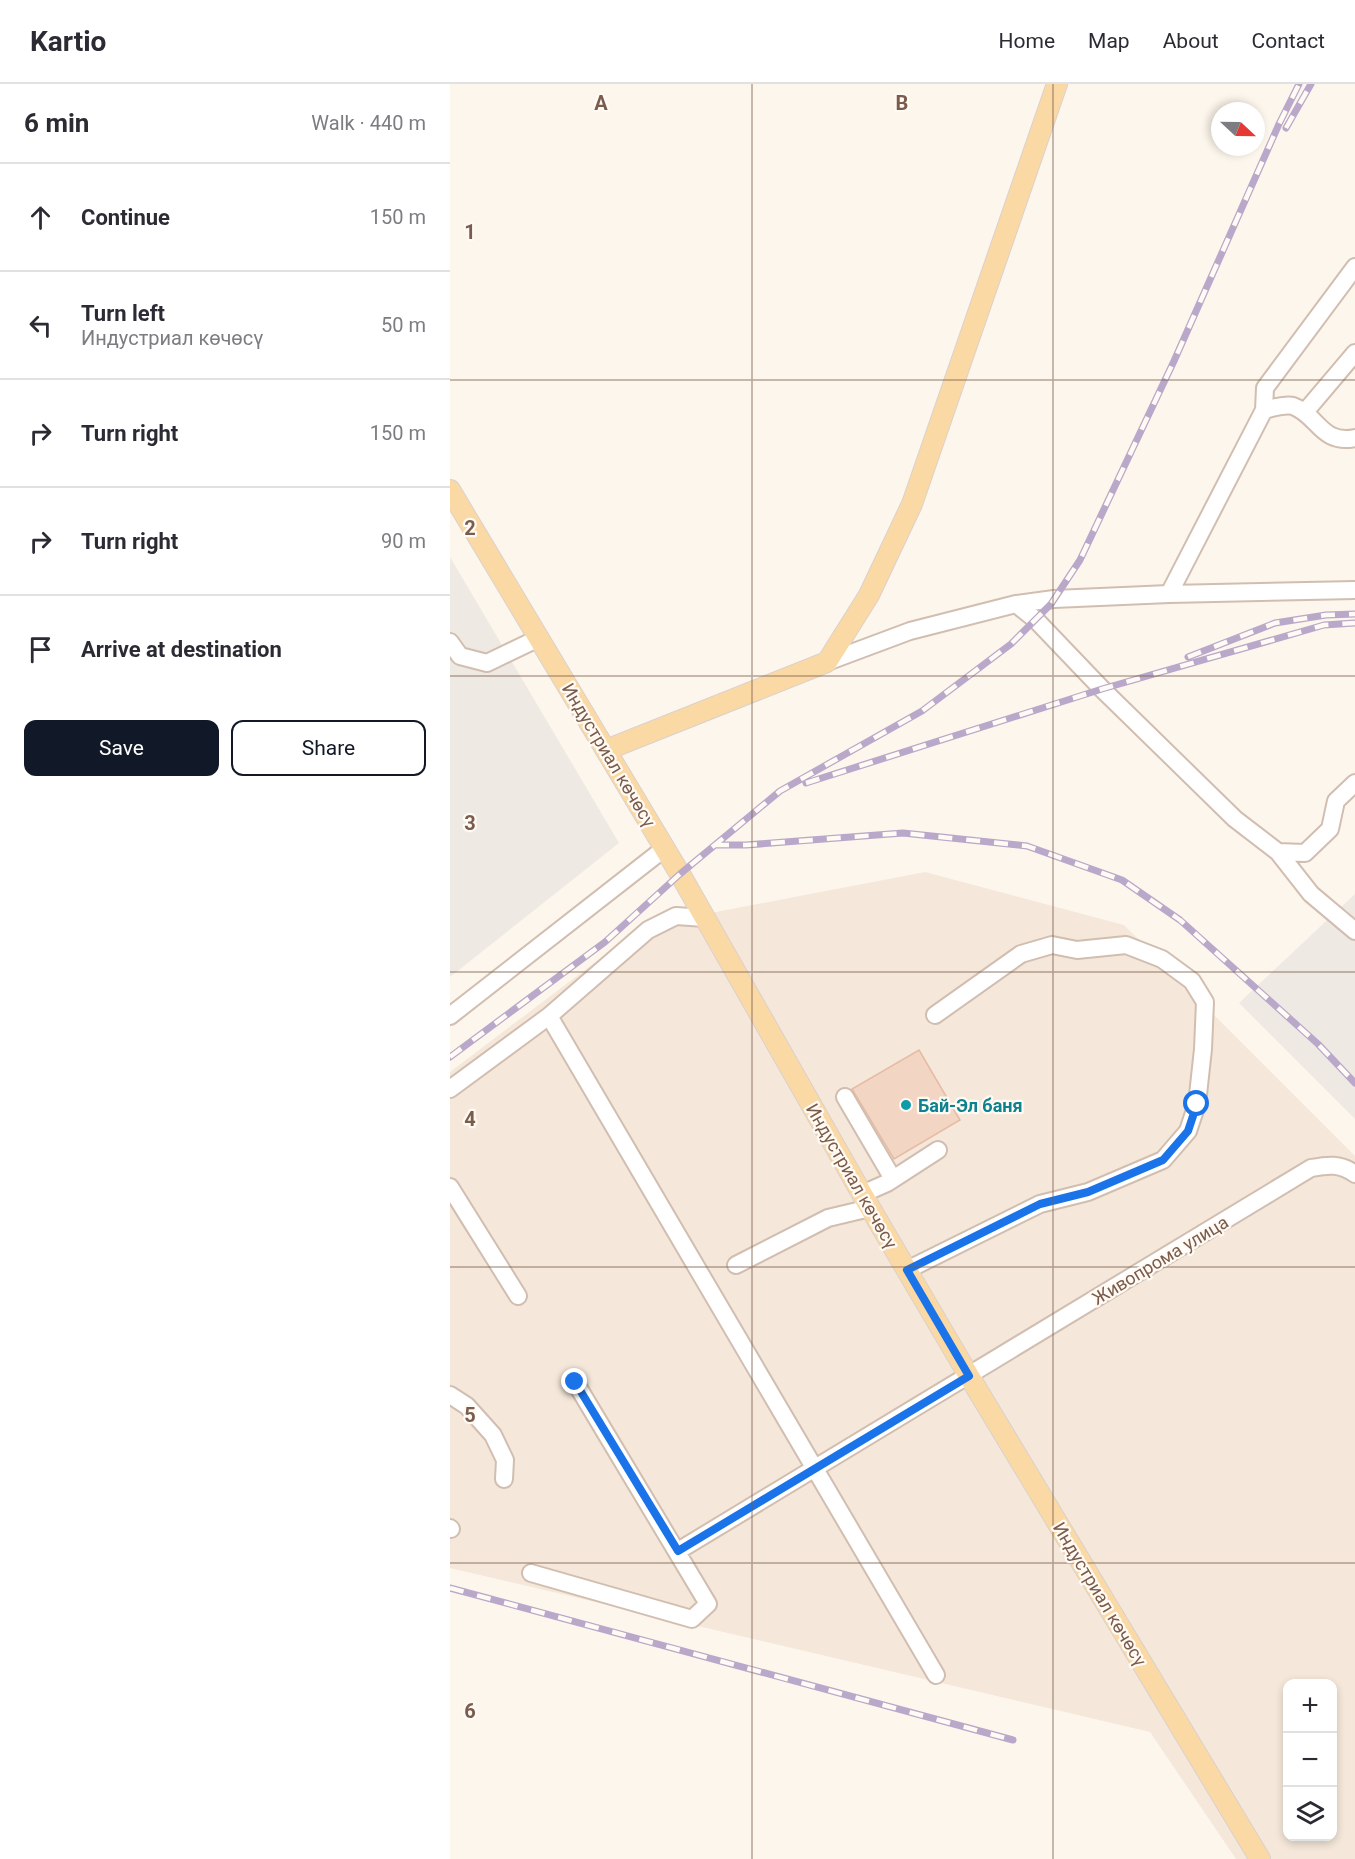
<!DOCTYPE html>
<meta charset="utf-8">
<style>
:root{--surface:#fff;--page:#f2f2f3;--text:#2b2b33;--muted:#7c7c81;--line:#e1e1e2;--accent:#111827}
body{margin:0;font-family:Roboto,sans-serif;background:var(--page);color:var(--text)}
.controls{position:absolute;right:18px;bottom:18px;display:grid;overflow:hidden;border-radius:12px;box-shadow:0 3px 9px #0003}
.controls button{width:54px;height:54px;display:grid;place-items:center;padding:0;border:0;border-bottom:2px solid var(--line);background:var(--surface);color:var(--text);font:30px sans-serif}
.compass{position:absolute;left:761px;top:18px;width:54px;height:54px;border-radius:50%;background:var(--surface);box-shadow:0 3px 9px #0003;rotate:112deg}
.stop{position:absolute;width:18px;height:18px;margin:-14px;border:4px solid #1a73e8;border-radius:50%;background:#fff}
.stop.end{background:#1a73e8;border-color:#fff;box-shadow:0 2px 6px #0008}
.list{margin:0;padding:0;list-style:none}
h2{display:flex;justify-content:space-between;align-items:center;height:78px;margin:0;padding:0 24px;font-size:26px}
h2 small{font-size:20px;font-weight:400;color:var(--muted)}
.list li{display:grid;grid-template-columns:39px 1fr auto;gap:18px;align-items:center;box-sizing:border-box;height:108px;padding:0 24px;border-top:2px solid var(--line)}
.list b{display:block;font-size:22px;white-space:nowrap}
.list p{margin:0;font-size:20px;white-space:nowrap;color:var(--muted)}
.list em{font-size:20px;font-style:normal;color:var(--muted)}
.actions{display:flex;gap:12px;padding:18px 24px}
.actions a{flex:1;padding:14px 0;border:2px solid var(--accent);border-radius:12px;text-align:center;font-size:21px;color:var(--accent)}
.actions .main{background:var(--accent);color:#fff}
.icon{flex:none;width:33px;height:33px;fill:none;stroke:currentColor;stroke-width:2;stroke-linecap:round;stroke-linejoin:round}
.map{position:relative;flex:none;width:905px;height:1775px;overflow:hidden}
header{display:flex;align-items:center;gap:36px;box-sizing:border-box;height:84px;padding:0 30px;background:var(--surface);border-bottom:2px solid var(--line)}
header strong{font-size:28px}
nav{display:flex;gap:33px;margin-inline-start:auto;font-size:21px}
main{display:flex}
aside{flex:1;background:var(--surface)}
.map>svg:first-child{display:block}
.residential{fill:#f5e8da;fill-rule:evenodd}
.industrial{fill:#efe9e4}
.building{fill:#f3d5c3;stroke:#e6bba3;stroke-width:1.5}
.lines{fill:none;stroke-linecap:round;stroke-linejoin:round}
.minor-casing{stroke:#d1beb0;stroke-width:20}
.major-casing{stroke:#dad1cd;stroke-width:22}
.minor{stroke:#fff;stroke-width:16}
.major{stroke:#fbd9a5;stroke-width:20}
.rail-casing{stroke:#b9a8c9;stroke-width:7}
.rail{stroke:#fffaf3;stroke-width:4.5;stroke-dasharray:14;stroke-linecap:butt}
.route{stroke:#1a73e8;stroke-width:8}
.grid{fill:none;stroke:#7a5c4d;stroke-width:1.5;stroke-opacity:0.55}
.culture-dot{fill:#0f9aa8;stroke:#fffaf3;stroke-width:2}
.labels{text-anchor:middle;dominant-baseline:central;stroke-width:4.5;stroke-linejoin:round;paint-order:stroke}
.street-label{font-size:18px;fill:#7a5c4d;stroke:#fffaf3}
.culture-label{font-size:18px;font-weight:bold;fill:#0d838f;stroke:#fffaf3;text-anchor:start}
.grid-label{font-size:20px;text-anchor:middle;font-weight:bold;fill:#7a5c4d;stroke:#fffaf3;stroke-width:4.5;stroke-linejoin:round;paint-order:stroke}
</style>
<header>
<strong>Kartio</strong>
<nav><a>Home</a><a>Map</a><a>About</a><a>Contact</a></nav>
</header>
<main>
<aside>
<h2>6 min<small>Walk · 440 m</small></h2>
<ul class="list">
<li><svg class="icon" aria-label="ahead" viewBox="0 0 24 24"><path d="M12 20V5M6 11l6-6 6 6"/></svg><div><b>Continue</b></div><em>150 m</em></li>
<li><svg class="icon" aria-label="left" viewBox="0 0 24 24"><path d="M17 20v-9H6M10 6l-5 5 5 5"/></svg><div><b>Turn left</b><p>Индустриал көчөсү</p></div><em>50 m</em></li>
<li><svg class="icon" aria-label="right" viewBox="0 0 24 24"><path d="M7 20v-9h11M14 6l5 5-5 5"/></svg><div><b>Turn right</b></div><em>150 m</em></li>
<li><svg class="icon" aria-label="right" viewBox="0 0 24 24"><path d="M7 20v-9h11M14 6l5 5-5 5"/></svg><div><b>Turn right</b></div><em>90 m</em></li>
<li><svg class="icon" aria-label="arrive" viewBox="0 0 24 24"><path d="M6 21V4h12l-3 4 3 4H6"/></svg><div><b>Arrive at destination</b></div></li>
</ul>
<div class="actions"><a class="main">Save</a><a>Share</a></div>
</aside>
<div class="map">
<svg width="905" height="1775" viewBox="0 0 905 1775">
<rect width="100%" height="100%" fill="#fdf6ec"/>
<!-- residential -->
<path class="residential" d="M475,788L674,841L905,1072V1775H786L700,1648L0,1484V988L193,842ZM838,1600H882V1752H838Z"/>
<!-- industrial -->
<path class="industrial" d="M0,473L169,759L0,893Z
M905,810V1035L789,919Z"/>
<!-- building -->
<path class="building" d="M469,966L510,1036L444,1075L402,1005Z"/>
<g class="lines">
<defs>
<path id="minor" d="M814,326C822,324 835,320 843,322C868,331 871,361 905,354
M855,328L905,269
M719,510L814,326L815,304L905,183
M566,520L586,536L652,605L785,735L828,768L855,769L880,745L886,717L905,699
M0,558L10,572L37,579L89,554
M377,578L460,547L566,520L604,515L719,510L905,506
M828,768L861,810L905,847
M0,932L215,764
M99,932L486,1591
M0,1005L99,932L198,846L226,832L255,834
M395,1013L443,1095
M0,1103L68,1212
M412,1110L437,1099L488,1066
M286,1181L378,1134L420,1124
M457,1186L590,1120L638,1108L713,1076L738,1047L747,1020L753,965L755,918L742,897L712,875L676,861L627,866L602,861L571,870L485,931
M0,1311L17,1322L43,1351L55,1376L54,1395
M0,1444L1,1445
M228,1467L861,1084C878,1081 890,1079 905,1090
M81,1489L242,1535L258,1520L125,1298"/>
<path id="major" d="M0,406L230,790L412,1110L519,1292L810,1775
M156,666L377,578L419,511L462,420L607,0"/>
</defs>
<!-- minor casing -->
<use href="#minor" class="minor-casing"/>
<!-- major casing -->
<use href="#major" class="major-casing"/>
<!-- minor -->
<use href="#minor" class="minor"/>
<!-- major -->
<use href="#major" class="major"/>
<defs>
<path id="rail" d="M836,44L861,0
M738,573L825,539L876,531L905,530
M356,699L652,605L874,541L905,539
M265,761H296L453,749L577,762L672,796L730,836L868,960L905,999
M0,973L155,858L230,790L330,707L472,627L561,560L601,520L630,476L724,277L829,40L849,0
M0,1504L563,1656"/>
</defs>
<!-- rail casing -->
<use href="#rail" class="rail-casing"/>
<!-- rail -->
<use href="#rail" class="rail"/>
</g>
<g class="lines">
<!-- route -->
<path class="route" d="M125,1298L228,1467L519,1292L457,1186L590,1120L638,1108L713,1076L738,1047L747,1020"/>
</g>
<!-- grid -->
<path class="grid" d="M302,0V1775M603,0V1775M0,296H905M0,592H905M0,888H905M0,1183H905M0,1479H905"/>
<!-- markers -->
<circle class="culture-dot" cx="456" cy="1021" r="6"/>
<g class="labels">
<!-- street labels -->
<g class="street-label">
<text transform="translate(159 671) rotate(59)">Индустриал көчөсү</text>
<text transform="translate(402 1092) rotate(60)">Индустриал көчөсү</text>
<text transform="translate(710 1176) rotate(-31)">Живопрома улица</text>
<text transform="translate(650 1510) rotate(59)">Индустриал көчөсү</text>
</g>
<!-- culture labels -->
<g class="culture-label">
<text x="468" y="1021">Бай-Эл баня</text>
</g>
</g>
<g class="grid-label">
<text x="151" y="26">A</text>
<text x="452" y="26">B</text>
<text x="20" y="155">1</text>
<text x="20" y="451">2</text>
<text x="20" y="746">3</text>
<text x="20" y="1042">4</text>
<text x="20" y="1338">5</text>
<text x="20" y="1634">6</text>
</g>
</svg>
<div class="controls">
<button>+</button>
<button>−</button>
<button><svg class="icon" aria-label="layers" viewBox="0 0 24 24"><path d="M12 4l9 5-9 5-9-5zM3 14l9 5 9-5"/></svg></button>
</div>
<svg class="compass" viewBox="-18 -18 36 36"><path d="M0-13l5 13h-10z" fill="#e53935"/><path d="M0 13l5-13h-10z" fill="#7c7c81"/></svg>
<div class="stop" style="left:747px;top:1020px"></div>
<div class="stop end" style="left:125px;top:1298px"></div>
</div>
</main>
